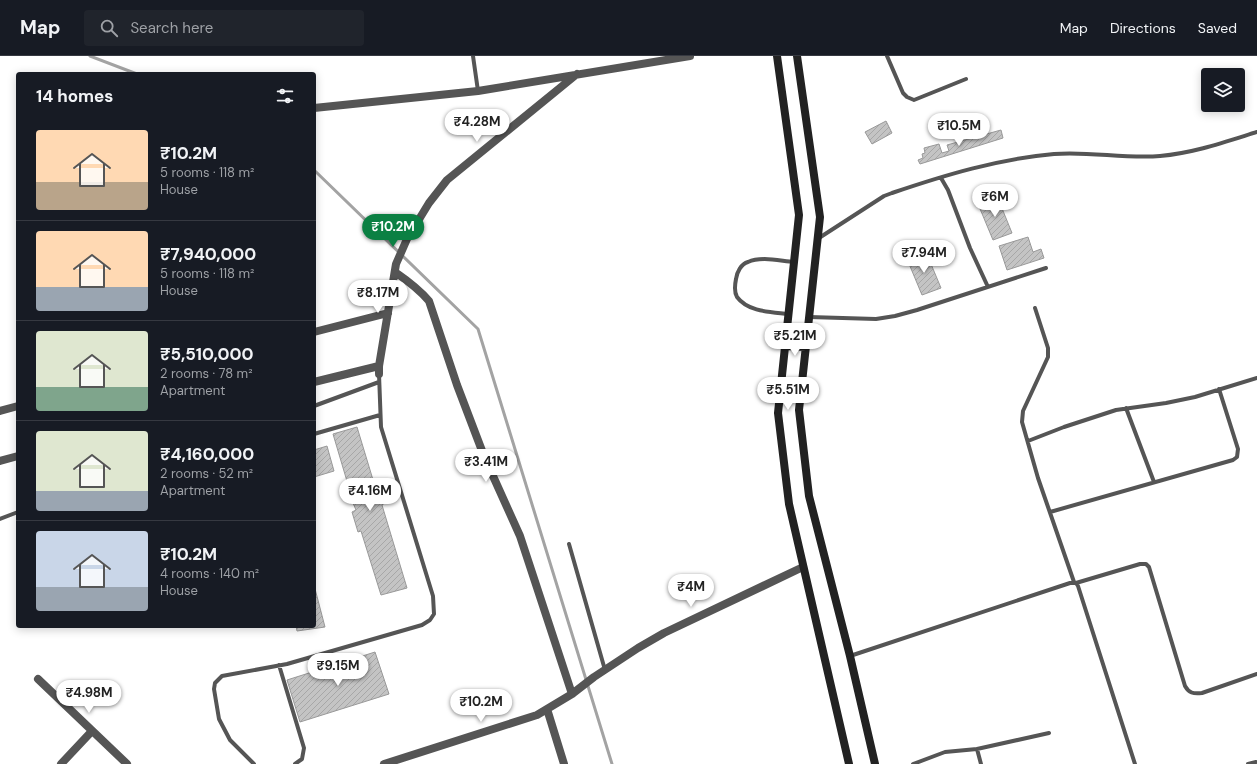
<!DOCTYPE html>
<meta charset="utf-8">
<style>
body{margin:0;font-family:"DM Sans",sans-serif;background:#20242c;color:#f1f3f6;height:100vh;display:flex;flex-direction:column;font-size:15px;white-space:nowrap}
*{box-sizing:border-box;margin:0}
p{font-size:13px;color:#9ea1a6}
.icon{flex:none;width:22px;height:22px;fill:none;stroke:currentColor;stroke-width:2;stroke-linecap:round;stroke-linejoin:round}
.map{position:relative;flex:1;overflow:hidden}
.panel{position:absolute;left:16px;top:16px;width:300px;height:556px;display:flex;flex-direction:column;background:#171b24;border-radius:4px;box-shadow:0 2px 10px #0003}
.panel>*{flex:none}
.buttons{position:absolute;left:1201px;top:12px;display:grid;gap:8px}
.buttons a{display:grid;place-items:center;width:44px;height:44px;border-radius:4px;background:#171b24;box-shadow:0 2px 10px #0003;font-size:20px}
.price{position:absolute;translate:-50% -34px;padding:0 9px;border-radius:14px;background:#fff;color:#222;font-size:13px;line-height:26px;filter:drop-shadow(0 1px 2px #0008)}
.price::after{content:'';position:absolute;left:50%;top:24px;width:12px;height:9px;margin-left:-6px;background:inherit;clip-path:polygon(0 0,100% 0,50% 100%)}
.price.selected{background:#0b8043;color:#fff}
ul{padding:0;list-style:none}
li{display:flex;align-items:center;gap:12px;height:100px;padding:0 20px}
li+li{border-top:1px solid #363941}
li span{display:grid;place-items:center;flex:none;width:112px;height:80px;border-radius:4px;color:#555}
li>.icon{margin-inline-start:auto}
span .icon{width:48px;height:48px;fill:#fffc;stroke-width:1}
li b{font-size:17px}
h2{display:flex;justify-content:space-between;align-items:center;height:48px;padding:0 20px;font-size:17px}
header{display:flex;align-items:center;gap:24px;box-sizing:border-box;height:56px;padding:0 20px;background:#171b24;border-bottom:1px solid #363941}
header strong{font-size:19px}
nav{display:flex;gap:22px;margin-inline-start:auto;font-size:14px}
.search{width:280px;height:36px;background:#20242c;display:flex;align-items:center;gap:10px;box-sizing:border-box;padding:0 14px;border-radius:4px;color:#9ea1a6;font-size:15px}
.map>svg:first-child{display:block}
.lines{fill:none;stroke-linecap:round;stroke-linejoin:round}
.stream{stroke:#a3a3a3;stroke-width:3}
.building{fill:url(#building-hatch);stroke:#999}
.lane{stroke:#555;stroke-width:4}
.street{stroke:#555;stroke-width:8}
.secondary{stroke:#222;stroke-width:8}
</style>
<header>
<strong>Map</strong>
<div class="search"><svg class="icon" aria-label="search" viewBox="0 0 24 24"><circle cx="10" cy="10" r="6"/><path d="M15 15l6 6"/></svg>Search here</div>
<nav><a>Map</a><a>Directions</a><a>Saved</a></nav>
</header>
<div class="map">
<svg width="1257" height="708" viewBox="0 0 1257 708">
<defs>
<pattern id="building-hatch" width="6" height="6" patternUnits="userSpaceOnUse"><rect width="6" height="6" fill="#c4c4c4"/><path d="M-1 1l2-2M0 6l6-6M5 7l2-2" fill="none" stroke="#a7a7a7"/></pattern>
</defs>
<rect width="100%" height="100%" fill="#fff"/>
<g class="lines">
<!-- stream -->
<path class="stream" d="M 90,0 L 137,18
M 314,114 L 478,273 L 612,708"/>
</g>
<!-- building -->
<path class="building" d="M 886,65 L 892,77 L 872,88 L 865,76 Z
M 1001,74 L 1003,82 L 920,108 L 918,104 L 923,102 L 922,98 L 925,97 L 924,92 L 939,88 L 942,97 L 949,95 L 947,89 Z
M 997,140 L 1012,177 L 993,184 L 978,148 Z
M 1028,181 L 1033,196 L 1041,193 L 1044,202 L 1007,214 L 999,190 Z
M 926,196 L 941,232 L 922,239 L 907,203 Z
M 357,371 L 377,437 L 382,435 L 385,437 L 387,440 L 386,446 L 382,449 L 407,532 L 381,539 L 361,475 L 358,476 L 352,456 L 356,454 L 353,447 L 350,447 L 346,433 L 349,432 L 333,378 Z
M 327,390 L 334,415 L 314,421 L 314,394 Z
M 314,529 L 325,571 L 297,575 L 296,570 L 314,570 Z
M 375,596 L 389,638 L 300,666 L 287,624 Z"/>
<g class="lines">
<!-- lane -->
<path class="lane" d="M 473,0 L 478,35
M 887,0 L 903,37 L 907,41 L 914,44 L 966,23
M 941,122 L 948,134 L 970,192 L 988,231
M 819,182 L 884,140 L 892,137 C 945,119 998,103 1054,98 C 1089,95 1125,103 1160,100 C 1194,97 1225,86 1257,76
M 1035,252 L 1048,292 L 1048,301 L 1023,355 L 1022,366 L 1038,422 L 1074,526
M 788,258 C 771,256 748,256 737,241 C 734,236 735,228 736,223 C 737,216 741,208 748,206 C 761,200 780,205 794,206
M 809,261 L 876,263 L 895,260 L 917,254 L 1046,212
M 314,350 L 379,326
M 1126,352 L 1154,426
M 314,378 L 380,359
M 1028,385 L 1064,371 L 1116,354 L 1166,347 L 1195,341 L 1257,322
M 1050,456 L 1233,404 L 1237,401 L 1238,393 L 1219,333
M 0,463 L 18,456
M 569,488 L 605,614
M 1076,527 L 1140,508 L 1146,508 L 1149,511 L 1185,630 C 1189,637 1193,638 1202,637 L 1257,618
M 850,600 L 1070,527 L 1076,527 L 1078,530 L 1135,708
M 279,609 L 304,692 L 302,703 L 295,708
M 977,693 L 981,708
M 254,708 L 230,684 L 219,663 L 214,633 L 215,627 L 222,620 L 287,608 L 422,569 L 430,564 L 434,558 L 433,540 L 381,371 L 379,318
M 913,708 L 945,696 L 977,693 L 1049,677
M 1248,708 L 1256,706"/>
<!-- street -->
<path class="street" d="M 314,52 L 478,35 L 690,0
M 395,216 C 408,225 419,233 429,245 L 457,329 L 484,400 L 520,480 L 572,638
M 314,276 L 388,257
M 379,318 L 379,310 L 396,208 L 407,183 L 429,147 L 447,124 L 577,18
M 314,326 L 379,310
M 0,355 L 18,350
M 0,405 L 18,400
M 38,623 L 127,708
M 547,653 L 564,708
M 61,708 L 92,675
M 384,708 L 537,659 L 572,638 L 594,621 L 638,592 L 664,577 L 803,511"/>
<!-- secondary -->
<path class="secondary" d="M 777,0 L 799,159 L 778,357 L 789,448 L 849,708
M 797,0 L 820,161 L 799,354 L 809,440 L 850,600 L 875,708
M 785,290 L 806,291"/>
</g>
</svg>
<div class="buttons">
<a><svg class="icon" aria-label="layers" viewBox="0 0 24 24"><path d="M12 4l9 5-9 5-9-5zM3 14l9 5 9-5"/></svg></a>
</div>
<b class="price" style="left:477px;top:87px">₹4.28M</b>
<b class="price" style="left:959px;top:91px">₹10.5M</b>
<b class="price" style="left:995px;top:162px">₹6M</b>
<b class="price selected" style="left:393px;top:192px">₹10.2M</b>
<b class="price" style="left:924px;top:218px">₹7.94M</b>
<b class="price" style="left:378px;top:258px">₹8.17M</b>
<b class="price" style="left:795px;top:301px">₹5.21M</b>
<b class="price" style="left:788px;top:355px">₹5.51M</b>
<b class="price" style="left:486px;top:427px">₹3.41M</b>
<b class="price" style="left:370px;top:456px">₹4.16M</b>
<b class="price" style="left:691px;top:552px">₹4M</b>
<b class="price" style="left:338px;top:631px">₹9.15M</b>
<b class="price" style="left:89px;top:658px">₹4.98M</b>
<b class="price" style="left:481px;top:667px">₹10.2M</b>
<section class="panel">
<h2>14 homes<svg class="icon" aria-label="filters" viewBox="0 0 24 24"><path d="M4 7h16M4 17h16"/><circle cx="9" cy="7" r="2"/><circle cx="15" cy="17" r="2"/></svg></h2>
<ul>
<li><span style="background:linear-gradient(#ffd9b3 65%,#b9a48a 0)"><svg class="icon" aria-label="home" viewBox="0 0 24 24"><path d="M3 11l9-7 9 7M6 9v11h12V9"/></svg></span><div><b>₹10.2M</b><p>5 rooms · 118 m²</p><p>House</p></div></li>
<li><span style="background:linear-gradient(#ffd9b3 70%,#9aa5b1 0)"><svg class="icon" aria-label="home" viewBox="0 0 24 24"><path d="M3 11l9-7 9 7M6 9v11h12V9"/></svg></span><div><b>₹7,940,000</b><p>5 rooms · 118 m²</p><p>House</p></div></li>
<li><span style="background:linear-gradient(#dfe7d0 70%,#7fa58c 0)"><svg class="icon" aria-label="home" viewBox="0 0 24 24"><path d="M3 11l9-7 9 7M6 9v11h12V9"/></svg></span><div><b>₹5,510,000</b><p>2 rooms · 78 m²</p><p>Apartment</p></div></li>
<li><span style="background:linear-gradient(#dfe7d0 75%,#9aa5b1 0)"><svg class="icon" aria-label="home" viewBox="0 0 24 24"><path d="M3 11l9-7 9 7M6 9v11h12V9"/></svg></span><div><b>₹4,160,000</b><p>2 rooms · 52 m²</p><p>Apartment</p></div></li>
<li><span style="background:linear-gradient(#c9d6e8 70%,#9aa5b1 0)"><svg class="icon" aria-label="home" viewBox="0 0 24 24"><path d="M3 11l9-7 9 7M6 9v11h12V9"/></svg></span><div><b>₹10.2M</b><p>4 rooms · 140 m²</p><p>House</p></div></li>
</ul>
</section>
</div>
